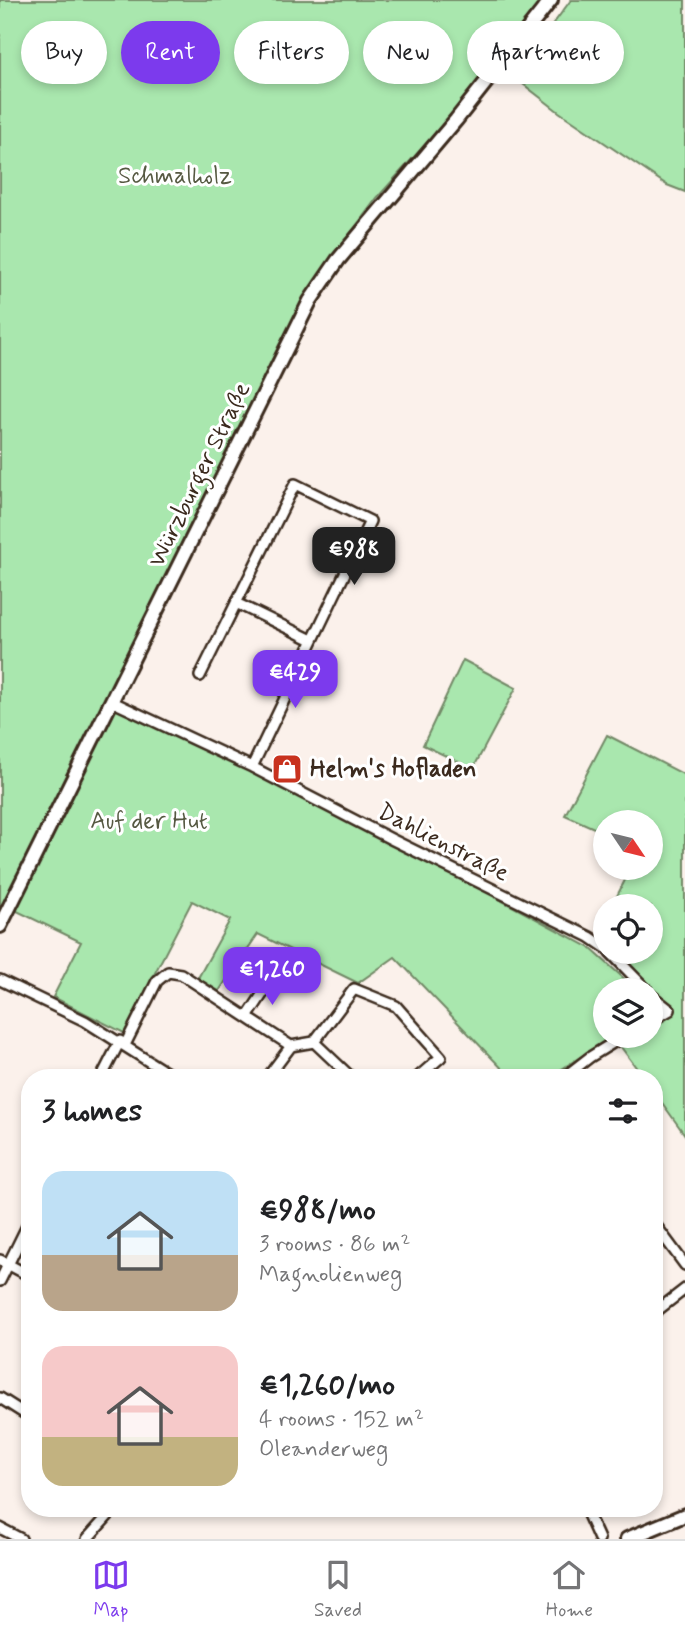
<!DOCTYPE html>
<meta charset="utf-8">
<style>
body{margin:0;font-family:Mynerve,sans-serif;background:#f6f6f6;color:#202124;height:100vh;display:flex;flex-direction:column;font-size:26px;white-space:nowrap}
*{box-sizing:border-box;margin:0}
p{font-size:23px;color:#757577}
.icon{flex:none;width:38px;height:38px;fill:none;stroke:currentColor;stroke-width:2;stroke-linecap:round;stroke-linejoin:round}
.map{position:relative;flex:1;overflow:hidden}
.sheet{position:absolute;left:21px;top:1069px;width:642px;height:448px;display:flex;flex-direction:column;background:#fff;border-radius:28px;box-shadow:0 4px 10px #0003}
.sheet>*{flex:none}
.top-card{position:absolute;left:21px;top:21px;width:644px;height:63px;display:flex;gap:14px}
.needle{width:46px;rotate:125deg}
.fabs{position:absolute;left:593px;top:810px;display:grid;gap:14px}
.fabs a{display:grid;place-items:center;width:70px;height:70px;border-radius:50%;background:#fff;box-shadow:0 4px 10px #0003;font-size:35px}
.price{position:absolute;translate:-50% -60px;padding:0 16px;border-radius:14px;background:#7c3aed;color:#fff;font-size:23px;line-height:46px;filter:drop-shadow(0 2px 4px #0008)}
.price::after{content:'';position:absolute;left:50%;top:42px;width:21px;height:16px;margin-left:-10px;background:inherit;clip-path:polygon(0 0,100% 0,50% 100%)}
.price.selected{background:#222;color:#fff}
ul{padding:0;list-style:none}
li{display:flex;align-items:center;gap:21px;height:175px;padding:0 21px}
li span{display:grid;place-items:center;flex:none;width:196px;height:140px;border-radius:21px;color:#555}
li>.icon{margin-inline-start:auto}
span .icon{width:84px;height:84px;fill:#fffc;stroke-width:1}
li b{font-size:30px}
h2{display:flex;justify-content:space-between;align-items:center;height:84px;padding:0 21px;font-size:30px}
.pill{padding:0 24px;border-radius:32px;background:#fff;box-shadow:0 4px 10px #0003;font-size:24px;line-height:63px}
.pill.selected{background:#7c3aed;color:#fff}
.menu{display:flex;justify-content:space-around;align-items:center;height:98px;border-top:2px solid #e0e0e0;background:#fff;font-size:19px;color:#757577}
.menu a{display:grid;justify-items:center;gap:4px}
.menu .selected{color:#7c3aed}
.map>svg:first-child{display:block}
.green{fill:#a9e7ae;stroke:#728866;stroke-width:2}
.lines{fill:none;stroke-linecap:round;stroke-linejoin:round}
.street-casing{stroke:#3b2a1e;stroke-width:14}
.secondary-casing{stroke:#3b2a1e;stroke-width:18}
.street{stroke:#fff;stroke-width:9}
.secondary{stroke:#fff;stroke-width:12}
.labels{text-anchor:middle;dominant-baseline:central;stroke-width:6;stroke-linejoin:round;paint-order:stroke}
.park-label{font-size:24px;fill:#565942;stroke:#fff}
.street-label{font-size:24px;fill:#3b2a1e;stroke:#fff}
.poi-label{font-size:24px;font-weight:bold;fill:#3b2a1e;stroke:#fff;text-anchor:start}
</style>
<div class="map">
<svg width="685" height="1539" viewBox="0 0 685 1539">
<rect width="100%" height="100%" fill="#fbf1eb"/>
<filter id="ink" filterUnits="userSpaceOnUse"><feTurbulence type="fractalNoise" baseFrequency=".0143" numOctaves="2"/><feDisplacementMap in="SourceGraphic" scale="14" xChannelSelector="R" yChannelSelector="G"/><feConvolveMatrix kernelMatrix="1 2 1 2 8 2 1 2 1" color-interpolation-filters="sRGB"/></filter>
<g filter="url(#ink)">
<!-- green -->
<path class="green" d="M 0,0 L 543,0 L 494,68 L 377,198 L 315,281 L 279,345 L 216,480 L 106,699 L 301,794 L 589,947 L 629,983 L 633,990 L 606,990 L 606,1036 L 612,1036 L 548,1078 L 511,1078 L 395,957 L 358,983 L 258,934 L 219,991 L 198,978 L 230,920 L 192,901 L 124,1033 L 53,997 L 81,942 L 9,907 L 0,922 Z
M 571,0 L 685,0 L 685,192 L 667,185 L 559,112 L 514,77 Z
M 463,660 L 516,688 L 473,769 L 423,745 Z
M 607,735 L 685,775 L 685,1135 L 655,1093 L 654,1078 L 644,1078 L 618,1043 L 630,1036 L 651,1036 L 651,1023 L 662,1017 L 640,977 L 615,952 L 651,952 L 651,906 L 612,906 L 631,868 L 651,868 L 651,822 L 606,822 L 605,833 L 565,815 Z"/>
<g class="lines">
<!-- street casing -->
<g class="street-casing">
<path id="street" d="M 236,603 L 312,640
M 200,676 L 295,484 L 370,521 L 252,767
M 111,701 L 252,767 L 391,839 L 590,937 L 606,948
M 610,952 L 647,990
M 0,980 L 85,1021 L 175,1078
M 651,995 L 670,1010 L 651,1021
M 248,1016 L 271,981
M 314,1042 L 354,989 L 396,1006 L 441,1057 L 417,1078
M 125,1045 L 157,981 L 168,972 L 181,974 L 291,1046 L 314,1042 L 352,1078
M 101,1078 L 120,1041
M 267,1078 L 291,1046
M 563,1078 L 590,1057 L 624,1036
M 654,1223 L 685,1265
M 0,1260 L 30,1276
M 0,1281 L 30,1220
M 654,1313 L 685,1289
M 0,1398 L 30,1417
M 585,1508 L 599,1539
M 0,1528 L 21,1539
M 87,1539 L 115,1508"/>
</g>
<!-- secondary casing -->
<g class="secondary-casing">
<path id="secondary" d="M 0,926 L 310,301 L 338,260 L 456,120 L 551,0
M 627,1539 L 685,1515"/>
</g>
<!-- street -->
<use href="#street" class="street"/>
<!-- secondary -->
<use href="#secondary" class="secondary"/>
</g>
</g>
<!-- icons -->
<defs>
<g id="shop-square" transform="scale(1.575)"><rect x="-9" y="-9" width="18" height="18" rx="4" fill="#c8321e" stroke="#fff"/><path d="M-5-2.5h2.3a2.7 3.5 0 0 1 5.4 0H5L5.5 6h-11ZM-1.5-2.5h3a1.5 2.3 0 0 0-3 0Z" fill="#fff"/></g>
</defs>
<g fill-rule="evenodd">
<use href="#shop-square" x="287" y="769"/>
</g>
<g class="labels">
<!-- park labels -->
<g class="park-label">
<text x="175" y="176">Schmalholz</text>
<text x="149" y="821">Auf der Hut</text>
</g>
<!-- street labels -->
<g class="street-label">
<text transform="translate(200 475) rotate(-64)">Würzburger Straße</text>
<text transform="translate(443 843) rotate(27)">Dahlienstraße</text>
</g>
<!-- poi labels -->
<g class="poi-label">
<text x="310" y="769">Helm's Hofladen</text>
</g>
</g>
</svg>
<div class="fabs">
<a><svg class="needle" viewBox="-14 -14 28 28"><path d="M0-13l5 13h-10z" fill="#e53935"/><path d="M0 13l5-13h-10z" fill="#757577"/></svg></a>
<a><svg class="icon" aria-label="locate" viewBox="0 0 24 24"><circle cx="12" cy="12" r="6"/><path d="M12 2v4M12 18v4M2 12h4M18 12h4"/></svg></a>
<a><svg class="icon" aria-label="layers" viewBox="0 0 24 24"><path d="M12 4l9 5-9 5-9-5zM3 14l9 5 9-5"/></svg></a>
</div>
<b class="price selected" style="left:354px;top:587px">€988</b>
<b class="price" style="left:295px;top:710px">€429</b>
<b class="price" style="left:272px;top:1007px">€1,260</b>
<div class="top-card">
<a class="pill">Buy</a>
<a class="pill selected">Rent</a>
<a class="pill">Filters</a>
<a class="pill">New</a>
<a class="pill">Apartment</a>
</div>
<section class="sheet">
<h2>3 homes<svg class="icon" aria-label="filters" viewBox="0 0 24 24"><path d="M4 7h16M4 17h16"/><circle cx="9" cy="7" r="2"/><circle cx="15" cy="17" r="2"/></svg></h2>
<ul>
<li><span style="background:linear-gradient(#bfe0f5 60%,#b9a48a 0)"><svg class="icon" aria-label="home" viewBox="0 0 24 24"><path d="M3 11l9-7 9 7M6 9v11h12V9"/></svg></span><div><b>€988/mo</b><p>3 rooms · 86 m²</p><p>Magnolienweg</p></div></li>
<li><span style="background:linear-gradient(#f6c9c9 65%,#c2b280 0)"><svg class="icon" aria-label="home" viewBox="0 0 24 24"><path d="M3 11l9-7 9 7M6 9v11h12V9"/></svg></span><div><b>€1,260/mo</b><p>4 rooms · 152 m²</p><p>Oleanderweg</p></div></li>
</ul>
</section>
</div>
<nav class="menu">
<a class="selected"><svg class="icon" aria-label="map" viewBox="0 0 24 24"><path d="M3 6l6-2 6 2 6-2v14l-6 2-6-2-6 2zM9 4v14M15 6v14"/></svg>Map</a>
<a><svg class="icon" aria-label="saved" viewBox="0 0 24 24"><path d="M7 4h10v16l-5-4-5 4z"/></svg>Saved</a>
<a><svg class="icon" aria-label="home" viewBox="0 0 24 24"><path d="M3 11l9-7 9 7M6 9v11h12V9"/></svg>Home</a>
</nav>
